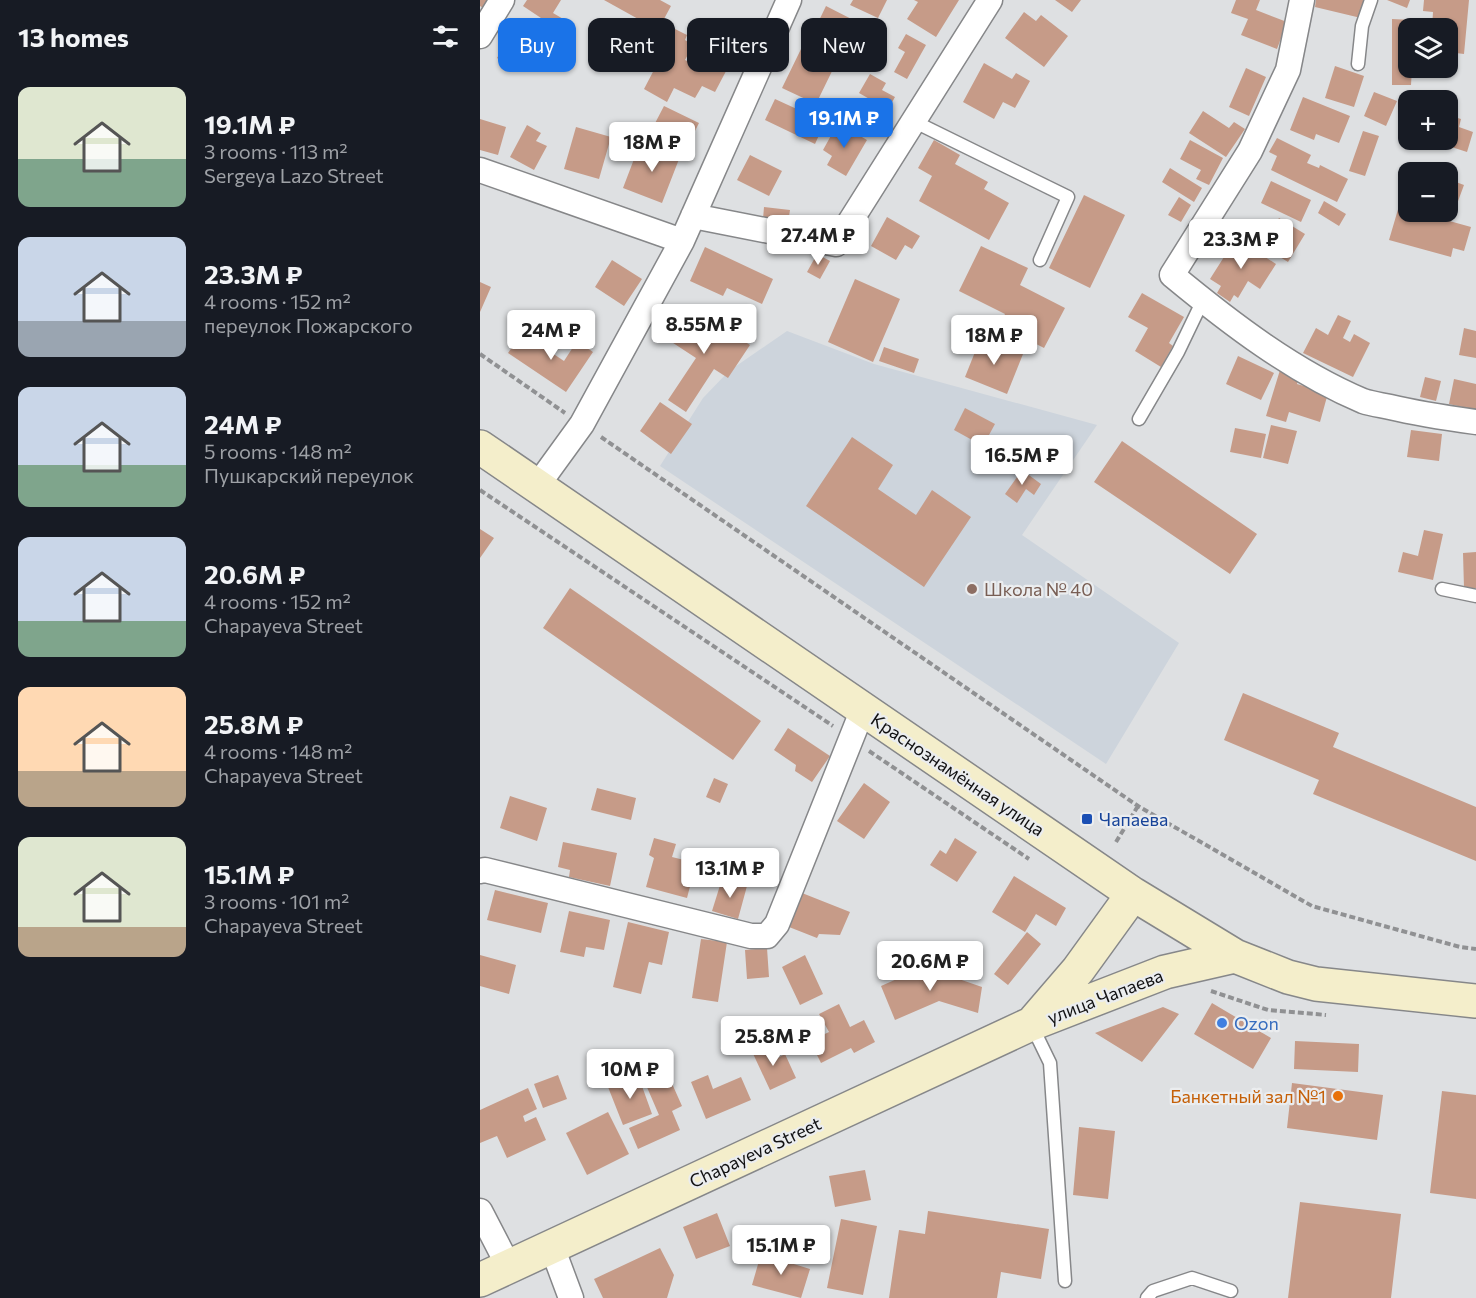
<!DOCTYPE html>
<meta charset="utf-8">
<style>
body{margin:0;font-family:Commissioner,sans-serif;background:#242831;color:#f1f3f6;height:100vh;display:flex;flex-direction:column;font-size:22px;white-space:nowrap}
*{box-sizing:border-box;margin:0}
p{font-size:20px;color:#9ea1a6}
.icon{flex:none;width:33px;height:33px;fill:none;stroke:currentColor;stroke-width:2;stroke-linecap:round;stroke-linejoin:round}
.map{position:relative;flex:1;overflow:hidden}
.details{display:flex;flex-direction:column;background:#171b24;width:480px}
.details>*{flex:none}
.top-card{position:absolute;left:18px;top:18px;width:570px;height:54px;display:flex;gap:12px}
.buttons{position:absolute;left:918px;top:18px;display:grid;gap:12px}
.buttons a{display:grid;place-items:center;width:60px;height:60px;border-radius:12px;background:#171b24;box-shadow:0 2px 4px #0004;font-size:30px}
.price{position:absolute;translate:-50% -51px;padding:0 14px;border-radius:6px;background:#fff;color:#222;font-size:20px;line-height:39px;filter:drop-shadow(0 2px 3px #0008)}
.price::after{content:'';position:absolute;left:50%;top:36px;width:18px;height:14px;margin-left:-9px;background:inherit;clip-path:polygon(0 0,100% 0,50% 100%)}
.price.current{background:#1a73e8;color:#fff}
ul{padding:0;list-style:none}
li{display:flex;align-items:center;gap:18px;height:150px;padding:0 18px}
li span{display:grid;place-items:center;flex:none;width:168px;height:120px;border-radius:12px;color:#555}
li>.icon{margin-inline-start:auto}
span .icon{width:72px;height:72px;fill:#fffc;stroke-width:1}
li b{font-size:26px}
h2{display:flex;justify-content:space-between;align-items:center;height:72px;padding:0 18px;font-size:26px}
.pill{padding:0 21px;border-radius:12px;background:#171b24;box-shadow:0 2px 4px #0004;font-size:21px;line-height:54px}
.pill.current{background:#1a73e8;color:#fff}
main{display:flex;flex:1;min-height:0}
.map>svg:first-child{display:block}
.built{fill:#cdd4dc}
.building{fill:#c69b88}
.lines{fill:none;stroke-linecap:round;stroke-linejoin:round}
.lane-casing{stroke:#868789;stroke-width:15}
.street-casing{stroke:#868789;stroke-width:27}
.secondary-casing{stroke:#868789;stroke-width:36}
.path{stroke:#909193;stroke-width:4;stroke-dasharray:6 3;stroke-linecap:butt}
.lane{stroke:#fff;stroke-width:12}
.street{stroke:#fff;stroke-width:24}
.secondary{stroke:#f4eecb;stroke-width:33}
.education-dot{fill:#8d6e63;stroke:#ebedef;stroke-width:2}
.transit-dot{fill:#1a4fb4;stroke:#ebedef;stroke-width:2}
.shop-dot{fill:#3f7fe0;stroke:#ebedef;stroke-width:2}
.food-dot{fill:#e8710a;stroke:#ebedef;stroke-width:2}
.labels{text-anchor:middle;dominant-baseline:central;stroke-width:4.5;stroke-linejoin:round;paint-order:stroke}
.education-label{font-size:18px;fill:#785e54;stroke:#ebedef;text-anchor:start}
.street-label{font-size:18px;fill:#111112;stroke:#ebedef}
.transit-label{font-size:18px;fill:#164399;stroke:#ebedef;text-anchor:start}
.shop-label{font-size:18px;fill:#366cbe;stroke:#ebedef;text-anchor:start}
.food-label{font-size:18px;fill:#c56008;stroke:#ebedef;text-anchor:end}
</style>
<main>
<section class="details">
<h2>13 homes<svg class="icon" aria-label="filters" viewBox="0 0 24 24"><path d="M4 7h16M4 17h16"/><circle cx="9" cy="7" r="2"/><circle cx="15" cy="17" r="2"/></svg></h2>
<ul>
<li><span style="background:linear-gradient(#dfe7d0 60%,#7fa58c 0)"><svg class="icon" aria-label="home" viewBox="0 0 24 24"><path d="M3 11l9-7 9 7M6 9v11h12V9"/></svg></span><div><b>19.1M ₽</b><p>3 rooms · 113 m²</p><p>Sergeya Lazo Street</p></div></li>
<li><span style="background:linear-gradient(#c9d6e8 70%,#9aa5b1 0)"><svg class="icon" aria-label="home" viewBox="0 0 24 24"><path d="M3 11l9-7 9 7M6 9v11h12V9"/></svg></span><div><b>23.3M ₽</b><p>4 rooms · 152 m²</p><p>переулок Пожарского</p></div></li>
<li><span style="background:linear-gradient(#c9d6e8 65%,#7fa58c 0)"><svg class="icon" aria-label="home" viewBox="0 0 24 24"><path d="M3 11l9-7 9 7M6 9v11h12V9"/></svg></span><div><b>24M ₽</b><p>5 rooms · 148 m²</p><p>Пушкарский переулок</p></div></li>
<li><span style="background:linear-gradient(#c9d6e8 70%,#7fa58c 0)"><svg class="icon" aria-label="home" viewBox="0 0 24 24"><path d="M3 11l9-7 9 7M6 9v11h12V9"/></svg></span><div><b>20.6M ₽</b><p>4 rooms · 152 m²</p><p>Chapayeva Street</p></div></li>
<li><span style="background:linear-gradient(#ffd9b3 70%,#b9a48a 0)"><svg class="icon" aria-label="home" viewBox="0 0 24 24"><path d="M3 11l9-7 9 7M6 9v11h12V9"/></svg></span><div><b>25.8M ₽</b><p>4 rooms · 148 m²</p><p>Chapayeva Street</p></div></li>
<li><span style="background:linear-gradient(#dfe7d0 75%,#b9a48a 0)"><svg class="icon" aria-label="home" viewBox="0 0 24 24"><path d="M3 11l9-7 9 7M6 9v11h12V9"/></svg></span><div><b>15.1M ₽</b><p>3 rooms · 101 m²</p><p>Chapayeva Street</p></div></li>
</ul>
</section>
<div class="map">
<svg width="996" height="1298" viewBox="0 0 996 1298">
<rect width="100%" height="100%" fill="#dee0e2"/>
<!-- built -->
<path class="built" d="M 307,331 L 394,364 L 617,425 L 542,535 L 699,643 L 626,764 L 180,466 L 223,398 L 249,371 Z"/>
<!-- building -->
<path class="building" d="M 0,0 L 8,0 L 3,8 L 0,6 Z
M 47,0 L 81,0 L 73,13 L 85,20 L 75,36 L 57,25 L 61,18 L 43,6 Z
M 124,0 L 180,0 L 191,6 L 178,30 Z
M 373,0 L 407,0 L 398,18 L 370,5 Z
M 434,0 L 479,0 L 456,37 L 427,19 L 438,2 Z
M 575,0 L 601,0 L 592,12 Z
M 756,0 L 780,0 L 776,10 L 807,22 L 797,49 L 761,35 L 768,19 L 751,13 Z
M 836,0 L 885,0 L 881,18 L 835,7 Z
M 907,0 L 930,0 L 927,8 Z
M 944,0 L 989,0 L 984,54 L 968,52 L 968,28 L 952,28 L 953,12 L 943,11 Z
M 346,6 L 389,28 L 379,48 L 385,51 L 380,60 L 332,35 Z
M 544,12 L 556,21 L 561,15 L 588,36 L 564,67 L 525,38 Z
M 912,19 L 932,20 L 932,28 L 928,28 L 928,68 L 932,68 L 931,85 L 912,85 Z
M 189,26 L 207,35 L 205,40 L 213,45 L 205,60 L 220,67 L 231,44 L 254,56 L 235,92 L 222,86 L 215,98 L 194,88 L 187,102 L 164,89 L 187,45 L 181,42 Z
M 34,28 L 71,49 L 62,64 L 42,53 L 34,68 L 17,58 Z
M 426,34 L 446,45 L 427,79 L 414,72 L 425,52 L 418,48 Z
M 321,49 L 355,65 L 336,104 L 302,88 Z
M 504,63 L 532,79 L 536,73 L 550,81 L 535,108 L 523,102 L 514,119 L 483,102 Z
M 855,66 L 884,76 L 874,107 L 845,98 Z
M 766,68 L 786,77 L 769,116 L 749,107 Z
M 390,74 L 406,83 L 402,90 L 415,97 L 398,127 L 383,118 L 393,101 L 379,93 Z
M 894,92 L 917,101 L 906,126 L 884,116 Z
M 823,97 L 870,116 L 859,143 L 836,134 L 834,140 L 810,130 Z
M 295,99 L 345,122 L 335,144 L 285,120 Z
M 184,106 L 219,123 L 207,147 L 172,129 Z
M 723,111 L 749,128 L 754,122 L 765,129 L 746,157 L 709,133 Z
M 968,115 L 981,119 L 979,127 L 993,132 L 987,152 L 956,142 L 957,140 L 968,140 Z
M 0,119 L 26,127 L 18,155 L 0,150 Z
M 358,123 L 387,140 L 366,176 L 347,165 L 352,156 L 343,150 Z
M 47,125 L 61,133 L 56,141 L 67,146 L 54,170 L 30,157 Z
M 96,127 L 131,137 L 119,179 L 84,169 Z
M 883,131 L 899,136 L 885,176 L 869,171 Z
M 797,138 L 831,155 L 827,163 L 839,168 L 840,165 L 868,179 L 857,202 L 791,170 L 797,156 L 789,152 Z
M 454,140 L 480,155 L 475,164 L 508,182 L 504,189 L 529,203 L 509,240 L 439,201 L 452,176 L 438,168 Z
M 710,140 L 743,158 L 729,185 L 716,179 L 721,170 L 700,159 Z
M 159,146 L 185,156 L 188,149 L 201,154 L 182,203 L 143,188 Z
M 270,155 L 302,171 L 289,196 L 257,180 Z
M 690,168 L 722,188 L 714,202 L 682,182 Z
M 968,179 L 984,185 L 974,212 L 968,209 Z
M 791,181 L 831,200 L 821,222 L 781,203 Z
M 604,195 L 645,215 L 610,288 L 569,268 Z
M 699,197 L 711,205 L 701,222 L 688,215 Z
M 844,201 L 866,214 L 859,226 L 838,213 Z
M 919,206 L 928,209 L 928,212 L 937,212 L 991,227 L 984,251 L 973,248 L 971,257 L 909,240 Z
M 284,207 L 310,210 L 308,223 L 283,219 Z
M 407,217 L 440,236 L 432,249 L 425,245 L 416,260 L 391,246 Z
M 799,218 L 825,234 L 808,262 L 782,246 Z
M 756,238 L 796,264 L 780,289 L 768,281 L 758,298 L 754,295 L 750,302 L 737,293 L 741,286 L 730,279 Z
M 501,246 L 548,268 L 540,285 L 585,308 L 564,348 L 519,325 L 525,314 L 479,291 Z
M 225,247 L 293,279 L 282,304 L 247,288 L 243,296 L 210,281 Z
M 337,254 L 350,261 L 340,279 L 327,272 Z
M 132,260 L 162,279 L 144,306 L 115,287 Z
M 375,279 L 420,299 L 393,362 L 348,342 Z
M 0,282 L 11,287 L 0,312 Z
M 662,293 L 704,317 L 689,343 L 693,346 L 681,367 L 655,351 L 668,328 L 648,317 Z
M 218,311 L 270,345 L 248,378 L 234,369 L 206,412 L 188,400 L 216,358 L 187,339 L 203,314 L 212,320 Z
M 858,315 L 871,321 L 863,338 L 870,342 L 874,334 L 890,343 L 873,377 L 823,353 L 836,328 L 848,335 Z
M 984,328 L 996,331 L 996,358 L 979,355 Z
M 42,333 L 84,361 L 97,341 L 113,352 L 86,392 L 28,353 Z
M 501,337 L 543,354 L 527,394 L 485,377 Z
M 404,347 L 439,359 L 434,373 L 399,361 Z
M 758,356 L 794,373 L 781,400 L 746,384 Z
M 800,370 L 819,376 L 817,384 L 848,393 L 840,422 L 809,412 L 806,422 L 786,416 Z
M 945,377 L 961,381 L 956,401 L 940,397 Z
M 974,379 L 996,384 L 996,410 L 969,404 Z
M 180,402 L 212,424 L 191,454 L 160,431 Z
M 485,408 L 515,424 L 503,446 L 474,430 Z
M 791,425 L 817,431 L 808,464 L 783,458 Z
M 755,428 L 786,434 L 781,458 L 750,452 Z
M 931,430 L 962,434 L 959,461 L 927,457 Z
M 372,437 L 413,465 L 398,489 L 436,515 L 452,490 L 491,517 L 444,587 L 326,506 Z
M 642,441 L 777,534 L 750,574 L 614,482 Z
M 542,470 L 561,484 L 554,495 L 546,489 L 537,503 L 525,494 Z
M 0,529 L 14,538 L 0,558 Z
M 944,530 L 963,534 L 953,580 L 918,572 L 923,552 L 938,556 Z
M 996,552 L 996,588 L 984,588 L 983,553 Z
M 90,588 L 281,721 L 253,760 L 63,628 Z
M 763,693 L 859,733 L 853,747 L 996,807 L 996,861 L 833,794 L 839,780 L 744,740 Z
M 308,728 L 350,756 L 332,782 L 315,771 L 316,765 L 294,750 Z
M 234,778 L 248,784 L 240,803 L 226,797 Z
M 384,783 L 410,802 L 384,839 L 357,821 Z
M 117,788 L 156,798 L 151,820 L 111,810 Z
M 30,796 L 67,808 L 57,841 L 20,828 Z
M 174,838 L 196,844 L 192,857 L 216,863 L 207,898 L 166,887 L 174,858 L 169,855 Z
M 475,838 L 497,852 L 477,882 L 450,865 L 460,850 L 466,854 Z
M 83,842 L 137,853 L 130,886 L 89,877 L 90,870 L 78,867 Z
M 534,876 L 586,908 L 576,926 L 556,914 L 545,932 L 512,912 Z
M 242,879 L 267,886 L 258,919 L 232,911 Z
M 15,890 L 68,903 L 61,933 L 7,920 Z
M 322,893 L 370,912 L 360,935 L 339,934 L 337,938 L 309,927 Z
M 89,911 L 130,920 L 124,950 L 106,947 L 104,957 L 80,952 Z
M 148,922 L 189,932 L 182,965 L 169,962 L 161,994 L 133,987 Z
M 547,932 L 561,944 L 528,985 L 514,974 Z
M 221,939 L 247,942 L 238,1002 L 212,998 Z
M 287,948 L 289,977 L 267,979 L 265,950 Z
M 0,955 L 36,965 L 29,994 L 0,986 Z
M 325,955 L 343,994 L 320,1005 L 302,967 Z
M 444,967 L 502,987 L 498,1013 L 459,1001 L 415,1020 L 401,986 Z
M 732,1003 L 791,1038 L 773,1069 L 714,1034 Z
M 359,1004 L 370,1027 L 384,1020 L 395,1042 L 374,1053 L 371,1048 L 341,1063 L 330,1041 L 349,1032 L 339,1014 Z
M 683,1007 L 699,1014 L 662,1062 L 615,1033 Z
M 279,1040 L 290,1062 L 305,1054 L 316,1078 L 290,1090 L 269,1045 Z
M 815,1041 L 879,1044 L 878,1072 L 814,1069 Z
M 185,1068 L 202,1106 L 192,1111 L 200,1130 L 158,1149 L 149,1128 L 179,1115 L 163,1078 Z
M 78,1075 L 87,1099 L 63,1108 L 54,1084 Z
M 158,1075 L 172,1114 L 143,1125 L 128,1087 Z
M 228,1075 L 233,1089 L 261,1077 L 271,1100 L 226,1119 L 211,1082 Z
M 812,1083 L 903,1095 L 897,1140 L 807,1128 Z
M 48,1088 L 57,1109 L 43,1116 L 45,1122 L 56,1117 L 66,1140 L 27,1158 L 17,1136 L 0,1143 L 0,1110 Z
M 962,1091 L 996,1095 L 996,1199 L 950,1193 Z
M 128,1112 L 149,1154 L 107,1175 L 86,1133 Z
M 599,1127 L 635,1131 L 628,1199 L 593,1195 Z
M 385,1170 L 391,1200 L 355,1207 L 349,1176 Z
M 820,1202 L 921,1214 L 911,1298 L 808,1298 Z
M 448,1211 L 569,1229 L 561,1279 L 521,1272 L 517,1298 L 409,1298 L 419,1230 L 445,1234 Z
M 237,1213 L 250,1246 L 216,1259 L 203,1227 Z
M 361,1219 L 397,1226 L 383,1295 L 347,1288 Z
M 180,1248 L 194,1275 L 187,1298 L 123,1298 L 114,1279 Z
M 281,1254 L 330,1269 L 321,1298 L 272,1285 Z"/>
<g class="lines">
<!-- lane casing -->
<g class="lane-casing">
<path id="lane" d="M 878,64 L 882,26 L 891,0
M 433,121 L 588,197 L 560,260
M 659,419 L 698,352 L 723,300
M 962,589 L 996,596
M 552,1026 L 570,1063 L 585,1281
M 667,1298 L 673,1291 L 712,1278 L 751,1291"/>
</g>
<!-- street casing -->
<g class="street-casing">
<path id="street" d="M 822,0 L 808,70 L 770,151 L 692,275 C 750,323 814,372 883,401 C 892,404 901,405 910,407 C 939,414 967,418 996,422
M 0,36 L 22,0
M 0,170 L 202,241
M 213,216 L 356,244 L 510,0
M 57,486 L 102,424 L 202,241 L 309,0
M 0,871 L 5,870 L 271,936 L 287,936 L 297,924 L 383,709
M 0,1211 L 29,1267
M 72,1247 L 91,1298"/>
</g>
<!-- secondary casing -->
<g class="secondary-casing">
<path id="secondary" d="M 0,447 L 653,894 L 755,956 L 808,977 L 836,984 L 996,1001
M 555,1020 L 598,970 L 653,894
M 0,1280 L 551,1024 L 685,972 L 755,956"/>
</g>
<!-- path -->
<path class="path" d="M 0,354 L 85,413
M 121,437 L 658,806 L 832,906 L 980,947 L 996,949
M 0,490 L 353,726
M 389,751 L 549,859
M 636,842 L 658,806
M 731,991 L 788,1010 L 846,1015"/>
<!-- lane -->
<use href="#lane" class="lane"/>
<!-- street -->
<use href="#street" class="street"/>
<!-- secondary -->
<use href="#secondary" class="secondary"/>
</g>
<!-- markers -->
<circle class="education-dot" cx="492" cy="589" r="6"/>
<rect class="transit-dot" x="601" y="813" width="12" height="12" rx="3"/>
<circle class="shop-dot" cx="742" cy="1023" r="6"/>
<circle class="food-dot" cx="858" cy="1096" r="6"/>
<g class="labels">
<!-- education labels -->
<g class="education-label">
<text x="504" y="589">Школа № 40</text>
</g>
<!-- street labels -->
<g class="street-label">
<text transform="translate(478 774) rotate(34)">Краснознамённая улица</text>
<text transform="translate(625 996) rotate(-21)">улица Чапаева</text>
<text transform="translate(275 1152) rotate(-25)">Chapayeva Street</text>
</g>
<!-- transit labels -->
<g class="transit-label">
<text x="619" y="819">Чапаева</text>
</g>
<!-- shop labels -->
<g class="shop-label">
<text x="754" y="1023">Ozon</text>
</g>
<!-- food labels -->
<g class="food-label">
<text x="846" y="1096">Банкетный зал №1</text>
</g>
</g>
</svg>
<div class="buttons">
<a><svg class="icon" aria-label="layers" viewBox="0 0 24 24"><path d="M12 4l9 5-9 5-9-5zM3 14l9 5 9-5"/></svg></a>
<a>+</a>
<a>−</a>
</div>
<b class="price current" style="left:364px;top:149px">19.1M ₽</b>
<b class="price" style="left:172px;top:173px">18M ₽</b>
<b class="price" style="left:338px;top:266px">27.4M ₽</b>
<b class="price" style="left:761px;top:270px">23.3M ₽</b>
<b class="price" style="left:224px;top:355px">8.55M ₽</b>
<b class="price" style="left:71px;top:361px">24M ₽</b>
<b class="price" style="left:514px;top:366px">18M ₽</b>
<b class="price" style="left:542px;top:486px">16.5M ₽</b>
<b class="price" style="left:250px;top:899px">13.1M ₽</b>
<b class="price" style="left:450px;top:992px">20.6M ₽</b>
<b class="price" style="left:293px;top:1067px">25.8M ₽</b>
<b class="price" style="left:150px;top:1100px">10M ₽</b>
<b class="price" style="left:301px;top:1276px">15.1M ₽</b>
<div class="top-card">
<a class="pill current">Buy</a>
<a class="pill">Rent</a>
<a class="pill">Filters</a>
<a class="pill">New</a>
</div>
</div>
</main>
